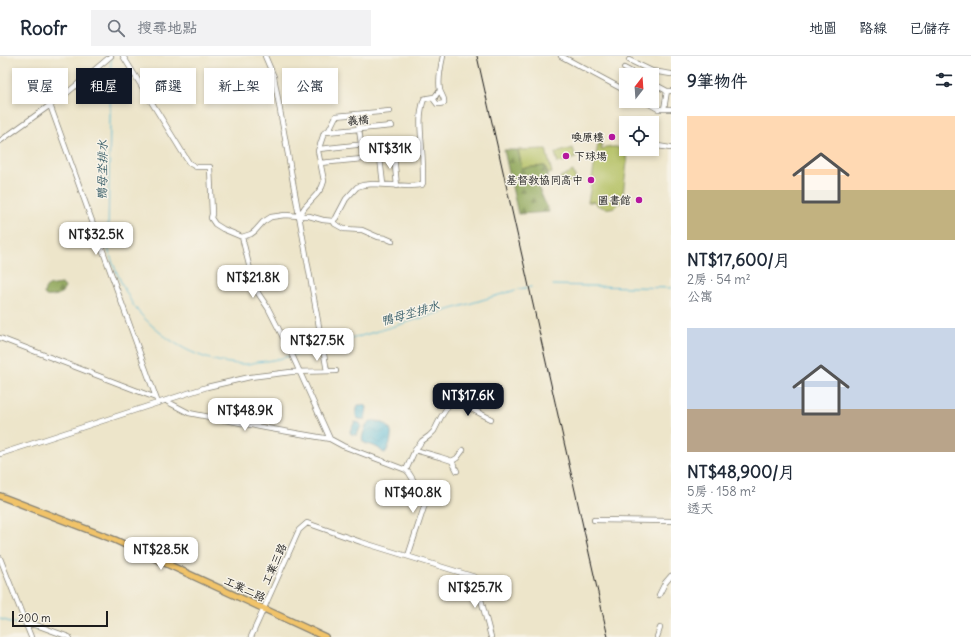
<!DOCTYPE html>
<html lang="zh-TW">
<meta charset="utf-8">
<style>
body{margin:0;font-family:Delius,"LXGW WenKai TC",sans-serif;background:#f2f2f3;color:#1f2937;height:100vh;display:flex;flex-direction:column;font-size:15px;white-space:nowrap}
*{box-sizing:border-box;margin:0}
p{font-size:13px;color:#747a83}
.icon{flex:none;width:22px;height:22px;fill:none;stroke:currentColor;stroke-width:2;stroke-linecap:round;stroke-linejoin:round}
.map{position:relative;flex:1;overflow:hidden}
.details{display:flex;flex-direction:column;background:#fff;width:300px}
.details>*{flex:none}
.hud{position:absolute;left:12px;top:12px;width:380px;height:36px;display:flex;gap:8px}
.needle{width:26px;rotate:17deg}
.fabs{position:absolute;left:619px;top:12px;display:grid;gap:8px}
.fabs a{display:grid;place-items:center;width:40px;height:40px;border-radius:0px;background:#fff;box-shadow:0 2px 6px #0003;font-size:20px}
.scale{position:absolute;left:12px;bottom:10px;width:96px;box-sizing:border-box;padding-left:4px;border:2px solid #1c1c1c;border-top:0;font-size:11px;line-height:14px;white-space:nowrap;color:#1c1c1c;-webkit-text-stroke:3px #f7f3e8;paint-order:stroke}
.price{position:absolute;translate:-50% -34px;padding:0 9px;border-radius:8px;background:#fff;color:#222;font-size:13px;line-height:26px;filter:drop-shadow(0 1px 2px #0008)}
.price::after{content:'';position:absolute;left:50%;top:24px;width:12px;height:9px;margin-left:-6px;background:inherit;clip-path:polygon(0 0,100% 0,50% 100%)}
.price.selected{background:#111827;color:#fff}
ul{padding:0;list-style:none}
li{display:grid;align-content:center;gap:8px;height:212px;padding:0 16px}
li span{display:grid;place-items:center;height:124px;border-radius:0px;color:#555}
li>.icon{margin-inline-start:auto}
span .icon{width:72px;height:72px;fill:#fffc;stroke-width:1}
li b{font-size:17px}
h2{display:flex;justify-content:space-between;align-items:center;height:48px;padding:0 16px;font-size:17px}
.pill{padding:0 14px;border-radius:0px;background:#fff;box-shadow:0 2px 6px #0003;font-size:14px;line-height:36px}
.pill.selected{background:#111827;color:#fff}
header{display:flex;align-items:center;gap:24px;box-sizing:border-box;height:56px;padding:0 20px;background:#fff;border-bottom:1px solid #e0e1e3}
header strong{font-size:19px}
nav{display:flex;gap:22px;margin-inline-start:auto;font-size:14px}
.search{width:280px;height:36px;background:#f2f2f3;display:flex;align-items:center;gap:10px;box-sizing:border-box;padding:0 14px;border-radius:0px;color:#747a83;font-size:15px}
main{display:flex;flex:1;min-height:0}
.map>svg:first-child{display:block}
.green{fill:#b3c062;stroke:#686e3f}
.forest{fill:url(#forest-firs);stroke:#55613a}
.water{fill:url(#water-waves);stroke:#3a6a79}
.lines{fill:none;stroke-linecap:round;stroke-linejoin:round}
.stream{stroke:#58b9d6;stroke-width:1}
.minor-casing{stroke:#848073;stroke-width:6}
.major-casing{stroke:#848073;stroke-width:8}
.minor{stroke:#fff;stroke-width:4.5}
.major{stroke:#f1c369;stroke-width:5.5}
.rail{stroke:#1c1c1c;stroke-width:1}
.poi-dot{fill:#b5179e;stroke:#f7f3e8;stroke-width:1.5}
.labels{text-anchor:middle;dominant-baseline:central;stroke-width:3;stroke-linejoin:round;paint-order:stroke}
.street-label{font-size:11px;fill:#1c1c1c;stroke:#f7f3e8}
.poi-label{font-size:11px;fill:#1c1c1c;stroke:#f7f3e8;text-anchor:end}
.water-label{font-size:12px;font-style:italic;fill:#345b66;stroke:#f7f3e8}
</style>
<header>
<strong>Roofr</strong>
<div class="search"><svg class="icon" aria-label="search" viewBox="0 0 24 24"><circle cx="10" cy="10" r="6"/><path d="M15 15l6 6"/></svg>搜尋地點</div>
<nav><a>地圖</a><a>路線</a><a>已儲存</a></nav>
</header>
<main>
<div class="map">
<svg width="671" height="581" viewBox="0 0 671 581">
<defs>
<pattern id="forest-firs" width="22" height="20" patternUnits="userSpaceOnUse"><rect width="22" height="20" fill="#8ea658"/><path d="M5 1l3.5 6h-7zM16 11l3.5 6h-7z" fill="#738648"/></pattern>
<pattern id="water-waves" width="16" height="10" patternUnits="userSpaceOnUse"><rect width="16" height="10" fill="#58b9d6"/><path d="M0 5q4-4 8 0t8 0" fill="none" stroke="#4c9eb7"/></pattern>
</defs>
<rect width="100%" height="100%" fill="#f7f3e8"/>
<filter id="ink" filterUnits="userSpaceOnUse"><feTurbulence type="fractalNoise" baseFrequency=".025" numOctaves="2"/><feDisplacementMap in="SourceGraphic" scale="8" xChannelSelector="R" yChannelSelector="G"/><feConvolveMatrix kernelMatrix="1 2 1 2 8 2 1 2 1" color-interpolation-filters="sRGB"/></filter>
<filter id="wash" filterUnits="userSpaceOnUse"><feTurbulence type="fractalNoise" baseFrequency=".012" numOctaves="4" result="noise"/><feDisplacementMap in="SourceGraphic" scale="16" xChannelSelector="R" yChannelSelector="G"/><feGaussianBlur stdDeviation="0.9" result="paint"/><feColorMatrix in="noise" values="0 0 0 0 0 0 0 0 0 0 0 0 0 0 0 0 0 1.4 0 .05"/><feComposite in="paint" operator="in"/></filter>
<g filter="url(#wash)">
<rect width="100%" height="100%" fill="#ede5ca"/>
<!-- green -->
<path class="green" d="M 598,88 L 602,88 L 601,94 L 607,91 L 617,91 L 623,95 L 626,99 L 627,107 L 622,146 C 619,147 617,150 614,151 C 606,154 598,151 593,145 L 592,146 L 588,146 Z
M 573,92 L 576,102 L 558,107 L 555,97 Z
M 546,93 L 552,117 L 548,118 L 545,110 L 522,112 L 518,94 Z
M 573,115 L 576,124 L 563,129 L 560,121 Z"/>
<!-- forest -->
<path class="forest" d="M 504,94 L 518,94 L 522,112 L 545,110 L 548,118 L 546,123 L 536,126 L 549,156 L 518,158 Z
M 61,228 L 65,231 C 63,239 54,241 46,240 L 44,238 L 45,233 L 47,230 Z"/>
<!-- water -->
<path class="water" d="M 358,349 L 363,349 L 367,351 L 365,363 C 353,365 356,357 358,349 Z
M 372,365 C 381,364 393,370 391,381 C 391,386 388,392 386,396 L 384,397 C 381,395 379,392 376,391 C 366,386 359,390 364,375 C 366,370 367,367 372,365 Z
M 355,366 L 360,367 L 361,370 L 357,379 L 355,379 L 351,378 L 350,375 Z"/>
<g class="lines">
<!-- stream -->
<path class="stream" d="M 111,3 L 108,181 C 108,186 108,191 109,196 C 113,210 128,243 137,254 C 163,285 201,307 242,308 C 247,309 252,307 257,306 C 269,305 279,303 290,300
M 553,229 L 671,232
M 324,291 L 519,233 L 531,231
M 293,299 L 321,292
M 0,563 L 25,570
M 30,571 L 62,581"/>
</g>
</g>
<g filter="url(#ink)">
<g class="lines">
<!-- minor casing -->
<g class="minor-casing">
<path id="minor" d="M 123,0 L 189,107 L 196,111 L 210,111 L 212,158 L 211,162 L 215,168 L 223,173 L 242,181 L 251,178 L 255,175 L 263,166 L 271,161 L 285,159 L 299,160 L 305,151 L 317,138 L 322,131 L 324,125 L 318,95 L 324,77 L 329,74 L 336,60 L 390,55
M 265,0 L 274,21 L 327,315
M 561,0 L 626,35
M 629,4 L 652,15 L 671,18
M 624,12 L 637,19
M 652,27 L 667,35 L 671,35
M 440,35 C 437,37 435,40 434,44 L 437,48 L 439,48 L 444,47 C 445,41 441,39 440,34 C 438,25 441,9 443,0
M 644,45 L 658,53 L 671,53
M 50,49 L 158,347
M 664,53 L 667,35
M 357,58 L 363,103
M 326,76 L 392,70
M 0,85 L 67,37 L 111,0
M 652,89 L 670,92
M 319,93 L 393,85
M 380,102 L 383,128
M 320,107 L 394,100 L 397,130
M 299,160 L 309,160 L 323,164 L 333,165 L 335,168 L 344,173 L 362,174 L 378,181 L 385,182 L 392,185
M 333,165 L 336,162 L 346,143 L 357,131 L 363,129 L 373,128 L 409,130 L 422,129 L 423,127 C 423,116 423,105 422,94 C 421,77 418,60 424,43 L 428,42 L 434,41
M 242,181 L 253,225 L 258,237 L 268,252 L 293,301 L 330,383 L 343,390 L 406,414 L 409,417 L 426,445 L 408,500
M 0,282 L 156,342
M 452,343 L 491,363
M 168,346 L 189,357 L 266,372 L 330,383
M 415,394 L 422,385 L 429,380 L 434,375 L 441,361 L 455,339
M 0,398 L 207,331 L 250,321 L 291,316 L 336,315
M 452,405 L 457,402 L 463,394
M 406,414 L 415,394 L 440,401 L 452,405 L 457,415
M 594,464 L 671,465
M 0,502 L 31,581
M 659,539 L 665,527 L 671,520
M 25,567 L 39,570 L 69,581
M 251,581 L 299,474 L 307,467 L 361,486 L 475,521 L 491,581
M 657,581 L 660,572"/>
</g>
<!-- major casing -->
<g class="major-casing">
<path id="major" d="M 0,440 L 115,484 L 325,581"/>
</g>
<!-- minor -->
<use href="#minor" class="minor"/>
<!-- major -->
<use href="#major" class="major"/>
<!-- rail -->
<path class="rail" d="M 477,0 L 608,581"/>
</g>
</g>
<!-- markers -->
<g class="poi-dot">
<circle cx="612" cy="81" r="4"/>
<circle cx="566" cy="100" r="4"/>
<circle cx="591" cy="124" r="4"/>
<circle cx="639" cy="144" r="4"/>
</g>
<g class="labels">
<!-- street labels -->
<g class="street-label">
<text transform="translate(358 64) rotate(-5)">義橋</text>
<text transform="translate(274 508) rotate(-66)">工業三路</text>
<text transform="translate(245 533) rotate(25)">工業二路</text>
</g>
<!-- poi labels -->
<g class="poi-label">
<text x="604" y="81">喚原樓</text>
<text x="574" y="100" text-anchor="start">下球場</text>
<text x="583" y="124">基督教協同高中</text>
<text x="631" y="144">圖書館</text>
</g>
<!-- water labels -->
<g class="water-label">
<text transform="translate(102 114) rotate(-89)">鴨母坔排水</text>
<text transform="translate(410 257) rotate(-16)">鴨母坔排水</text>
</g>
</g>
</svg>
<div class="fabs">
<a><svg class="needle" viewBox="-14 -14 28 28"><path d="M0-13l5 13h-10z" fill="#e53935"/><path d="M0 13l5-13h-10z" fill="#747a83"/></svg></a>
<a><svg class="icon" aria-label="locate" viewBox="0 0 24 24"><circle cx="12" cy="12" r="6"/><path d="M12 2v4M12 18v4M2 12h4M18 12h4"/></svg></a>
</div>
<div class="scale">200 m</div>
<b class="price" style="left:390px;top:114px">NT$31K</b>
<b class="price" style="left:96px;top:200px">NT$32.5K</b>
<b class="price" style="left:253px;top:243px">NT$21.8K</b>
<b class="price" style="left:317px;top:306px">NT$27.5K</b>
<b class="price selected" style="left:468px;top:361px">NT$17.6K</b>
<b class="price" style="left:245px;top:376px">NT$48.9K</b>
<b class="price" style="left:413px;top:458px">NT$40.8K</b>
<b class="price" style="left:161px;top:515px">NT$28.5K</b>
<b class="price" style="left:475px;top:553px">NT$25.7K</b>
<div class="hud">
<a class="pill">買屋</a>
<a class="pill selected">租屋</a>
<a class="pill">篩選</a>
<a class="pill">新上架</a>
<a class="pill">公寓</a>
</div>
</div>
<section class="details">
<h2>9筆物件<svg class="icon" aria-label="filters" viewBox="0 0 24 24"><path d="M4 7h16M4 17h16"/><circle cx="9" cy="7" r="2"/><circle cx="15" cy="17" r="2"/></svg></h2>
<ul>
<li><span style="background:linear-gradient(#ffd9b3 60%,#c2b280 0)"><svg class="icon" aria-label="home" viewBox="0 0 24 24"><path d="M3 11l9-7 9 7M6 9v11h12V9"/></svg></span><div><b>NT$17,600/月</b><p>2房 · 54 m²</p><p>公寓</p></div></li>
<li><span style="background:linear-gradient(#c9d6e8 65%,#b9a48a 0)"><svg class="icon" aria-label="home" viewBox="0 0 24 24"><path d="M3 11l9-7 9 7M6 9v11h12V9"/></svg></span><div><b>NT$48,900/月</b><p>5房 · 158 m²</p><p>透天</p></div></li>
</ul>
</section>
</main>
